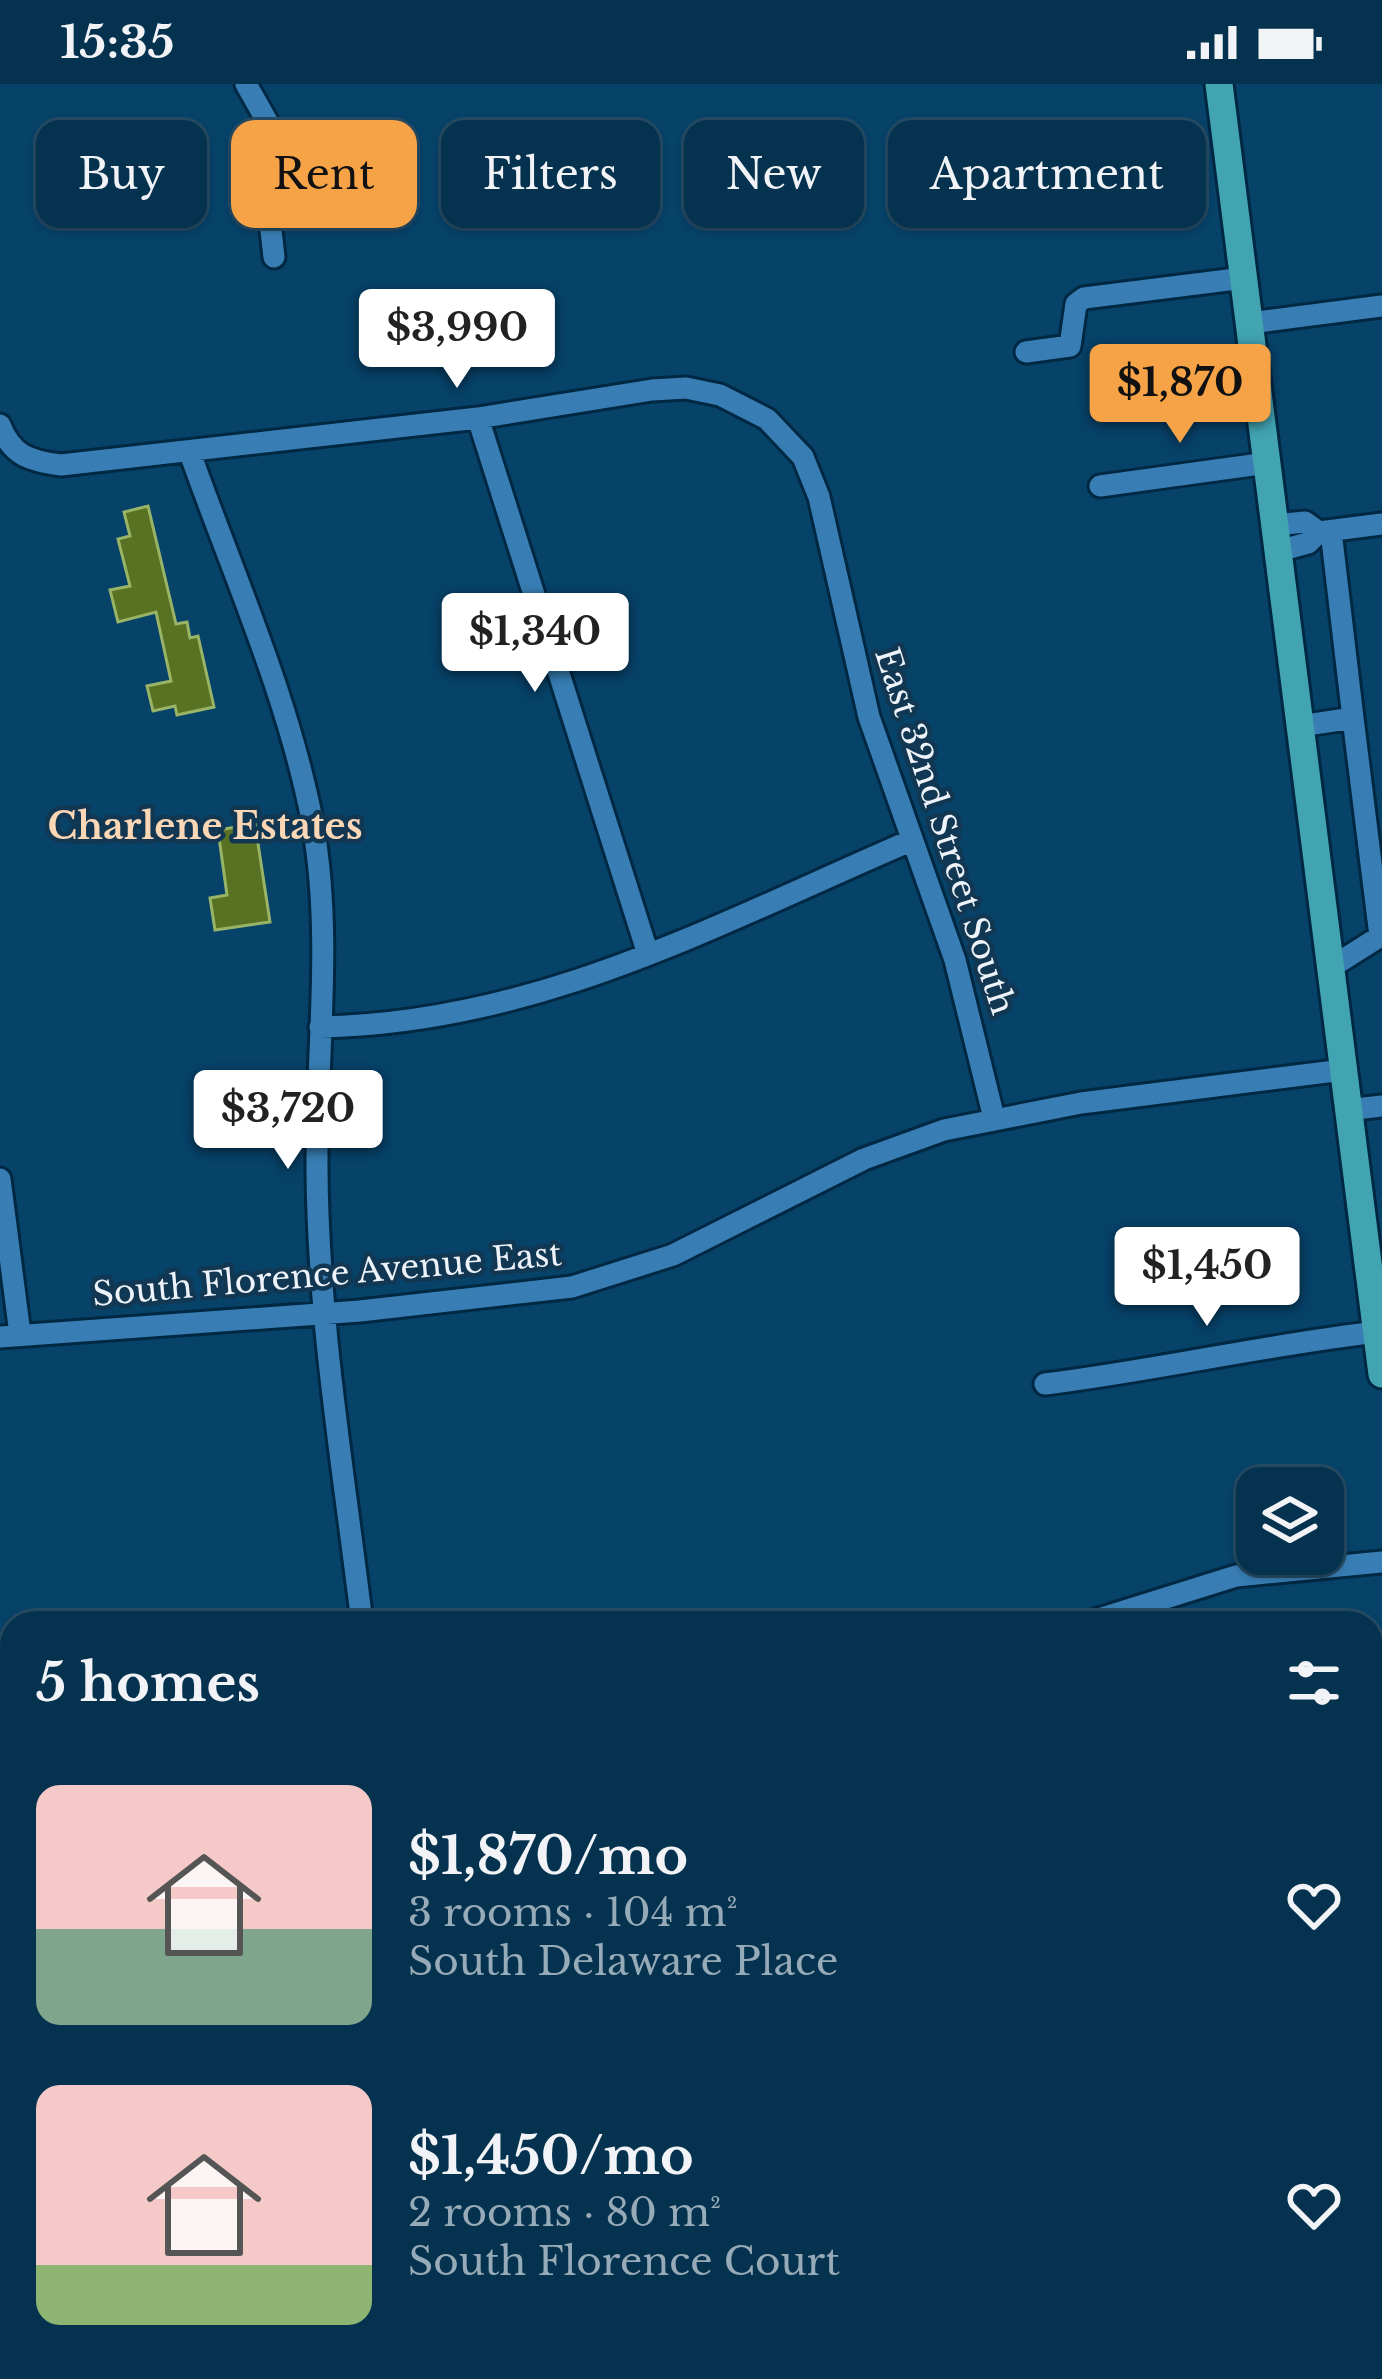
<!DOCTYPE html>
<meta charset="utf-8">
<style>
body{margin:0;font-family:"Libre Baskerville",serif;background:#133e59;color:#f1f3f6;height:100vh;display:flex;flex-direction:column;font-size:45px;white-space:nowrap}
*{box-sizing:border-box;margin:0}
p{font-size:39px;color:#97aab7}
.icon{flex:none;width:66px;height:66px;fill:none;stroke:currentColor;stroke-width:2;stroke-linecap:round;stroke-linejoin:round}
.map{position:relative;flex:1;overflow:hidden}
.panel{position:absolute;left:0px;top:1527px;width:1383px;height:768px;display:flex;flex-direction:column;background:#05324f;border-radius:36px 36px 0 0;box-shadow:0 3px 9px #0004,0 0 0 3px #264d66}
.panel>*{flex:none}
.hud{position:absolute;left:36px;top:36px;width:1311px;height:108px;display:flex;gap:24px}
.controls{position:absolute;left:1236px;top:1383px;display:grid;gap:24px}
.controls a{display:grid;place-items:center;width:108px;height:108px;border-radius:24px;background:#05324f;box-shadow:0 3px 9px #0004,0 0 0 3px #264d66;font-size:60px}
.price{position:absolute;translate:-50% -102px;padding:0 27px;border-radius:12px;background:#fff;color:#222;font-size:39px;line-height:78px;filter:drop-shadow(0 3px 6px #0008)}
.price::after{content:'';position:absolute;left:50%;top:72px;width:36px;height:27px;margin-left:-18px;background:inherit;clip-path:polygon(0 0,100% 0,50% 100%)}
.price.on{background:#f6a247;color:#111}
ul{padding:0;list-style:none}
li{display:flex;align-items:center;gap:36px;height:300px;padding:0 36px}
li span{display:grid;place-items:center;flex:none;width:336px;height:240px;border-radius:24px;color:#555}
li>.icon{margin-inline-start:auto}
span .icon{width:144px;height:144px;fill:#fffc;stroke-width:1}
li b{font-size:51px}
h2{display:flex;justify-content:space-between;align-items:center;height:144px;padding:0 36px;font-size:51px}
.chip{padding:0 42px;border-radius:24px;background:#05324f;box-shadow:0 3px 9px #0004,0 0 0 3px #264d66;font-size:42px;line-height:108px}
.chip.on{background:#f6a247;color:#111}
.status{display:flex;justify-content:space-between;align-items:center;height:84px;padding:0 60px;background:#05324f;direction:ltr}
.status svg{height:33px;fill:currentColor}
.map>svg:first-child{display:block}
.building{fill:#597122;stroke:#98b466;stroke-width:3}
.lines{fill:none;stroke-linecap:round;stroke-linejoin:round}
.minor-casing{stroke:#012843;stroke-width:27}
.major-casing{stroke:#012843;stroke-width:33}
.minor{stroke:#387eb4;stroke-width:21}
.major{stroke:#42a3b1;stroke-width:27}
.labels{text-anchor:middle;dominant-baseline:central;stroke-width:9;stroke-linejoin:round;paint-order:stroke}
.street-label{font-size:33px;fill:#edf3f9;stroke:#123753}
.neighbourhood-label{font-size:36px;font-weight:bold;fill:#fbd7b5;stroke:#123753}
</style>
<div class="status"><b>15:35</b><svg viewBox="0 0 49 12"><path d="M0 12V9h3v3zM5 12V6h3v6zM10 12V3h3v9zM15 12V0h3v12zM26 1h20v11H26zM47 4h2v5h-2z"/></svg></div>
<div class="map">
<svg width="1382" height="2295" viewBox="0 0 1382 2295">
<rect width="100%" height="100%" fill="#074269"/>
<!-- building -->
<path class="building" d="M 148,422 L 176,540 L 187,538 L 190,554 L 198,552 L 214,623 L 177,631 L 175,622 L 153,627 L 147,602 L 171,597 L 156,528 L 118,538 L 110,506 L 130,502 L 118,455 L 130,452 L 124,428 Z
M 255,740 L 270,838 L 215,846 L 210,814 L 227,811 L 218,746 Z"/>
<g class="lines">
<!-- minor casing -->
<g class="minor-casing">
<path id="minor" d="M 246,0 L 268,39 L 264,84 L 274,173
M 1250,239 L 1382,222
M 1026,268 L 1070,262 L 1076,220 L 1084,214 L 1244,194
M 478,334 L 648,870
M 0,341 C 12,372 30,377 61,381 L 478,334 L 652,306 L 686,304 L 720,311 L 767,335 L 803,373 L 819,413 L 869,633 L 955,876 L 994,1034
M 190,369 C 233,490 289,614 313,741 C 333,855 316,971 317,1086 C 318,1238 344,1389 362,1539
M 1100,402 L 1267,379
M 1275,441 L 1305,438 L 1319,448 L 1308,459 L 1278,467
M 1319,448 L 1382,440
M 1353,634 L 1380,852
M 1300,642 L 1353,634 L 1331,447
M 1330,884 L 1382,851
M 320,943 C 537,939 715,841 910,757
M 1347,1026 L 1382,1022
M 0,1095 L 20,1250
M 0,1253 L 360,1227 L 572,1203 L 673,1171 L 864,1075 L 944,1046 L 1081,1019 L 1343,986
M 1045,1300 C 1157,1286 1265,1261 1377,1248
M 1086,1539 L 1236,1492 L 1382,1478
M 0,1637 L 12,1635
M 1371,1665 L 1382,1664
M 1371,1921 L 1382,1913
M 0,1964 L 12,1961
M 1371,2076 L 1382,2075
M 1371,2211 L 1382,2209
M 0,2263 L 12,2261
M 593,2283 L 595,2295
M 1087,2283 L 1088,2295
M 979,2295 L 1072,2283"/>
</g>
<!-- major casing -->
<g class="major-casing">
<path id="major" d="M 1219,0 L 1382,1290
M 1371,2274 L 1382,2273
M 1207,2295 L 1301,2283"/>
</g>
<!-- minor -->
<use href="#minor" class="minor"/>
<!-- major -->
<use href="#major" class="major"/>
</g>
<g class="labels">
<!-- street labels -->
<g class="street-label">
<text transform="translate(945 747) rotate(72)">East 32nd Street South</text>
<text transform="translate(327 1190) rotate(-5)">South Florence Avenue East</text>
</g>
<!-- neighbourhood labels -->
<g class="neighbourhood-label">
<text x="205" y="742">Charlene Estates</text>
</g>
</g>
</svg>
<div class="controls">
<a><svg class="icon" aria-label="layers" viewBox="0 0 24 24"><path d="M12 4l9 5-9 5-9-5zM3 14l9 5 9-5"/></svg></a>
</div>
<b class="price" style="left:457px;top:307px">$3,990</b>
<b class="price on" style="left:1180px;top:362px">$1,870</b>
<b class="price" style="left:535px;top:611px">$1,340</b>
<b class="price" style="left:288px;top:1088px">$3,720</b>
<b class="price" style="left:1207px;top:1245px">$1,450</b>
<div class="hud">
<a class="chip">Buy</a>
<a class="chip on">Rent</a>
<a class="chip">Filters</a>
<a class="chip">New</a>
<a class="chip">Apartment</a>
</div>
<section class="panel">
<h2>5 homes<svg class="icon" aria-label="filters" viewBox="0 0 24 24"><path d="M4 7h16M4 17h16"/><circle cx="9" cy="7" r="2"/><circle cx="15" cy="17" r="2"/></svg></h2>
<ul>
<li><span style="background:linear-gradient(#f6c9c9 60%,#7fa58c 0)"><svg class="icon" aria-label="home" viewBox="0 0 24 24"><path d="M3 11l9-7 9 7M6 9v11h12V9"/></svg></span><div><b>$1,870/mo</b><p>3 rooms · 104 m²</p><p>South Delaware Place</p></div><svg class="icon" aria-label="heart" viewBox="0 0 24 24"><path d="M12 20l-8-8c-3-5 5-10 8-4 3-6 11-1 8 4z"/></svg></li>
<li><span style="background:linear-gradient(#f6c9c9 75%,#8fb573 0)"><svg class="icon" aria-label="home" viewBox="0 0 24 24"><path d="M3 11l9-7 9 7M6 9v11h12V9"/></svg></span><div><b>$1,450/mo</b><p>2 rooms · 80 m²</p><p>South Florence Court</p></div><svg class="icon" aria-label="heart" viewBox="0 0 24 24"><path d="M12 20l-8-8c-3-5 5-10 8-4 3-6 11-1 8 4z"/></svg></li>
</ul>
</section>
</div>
